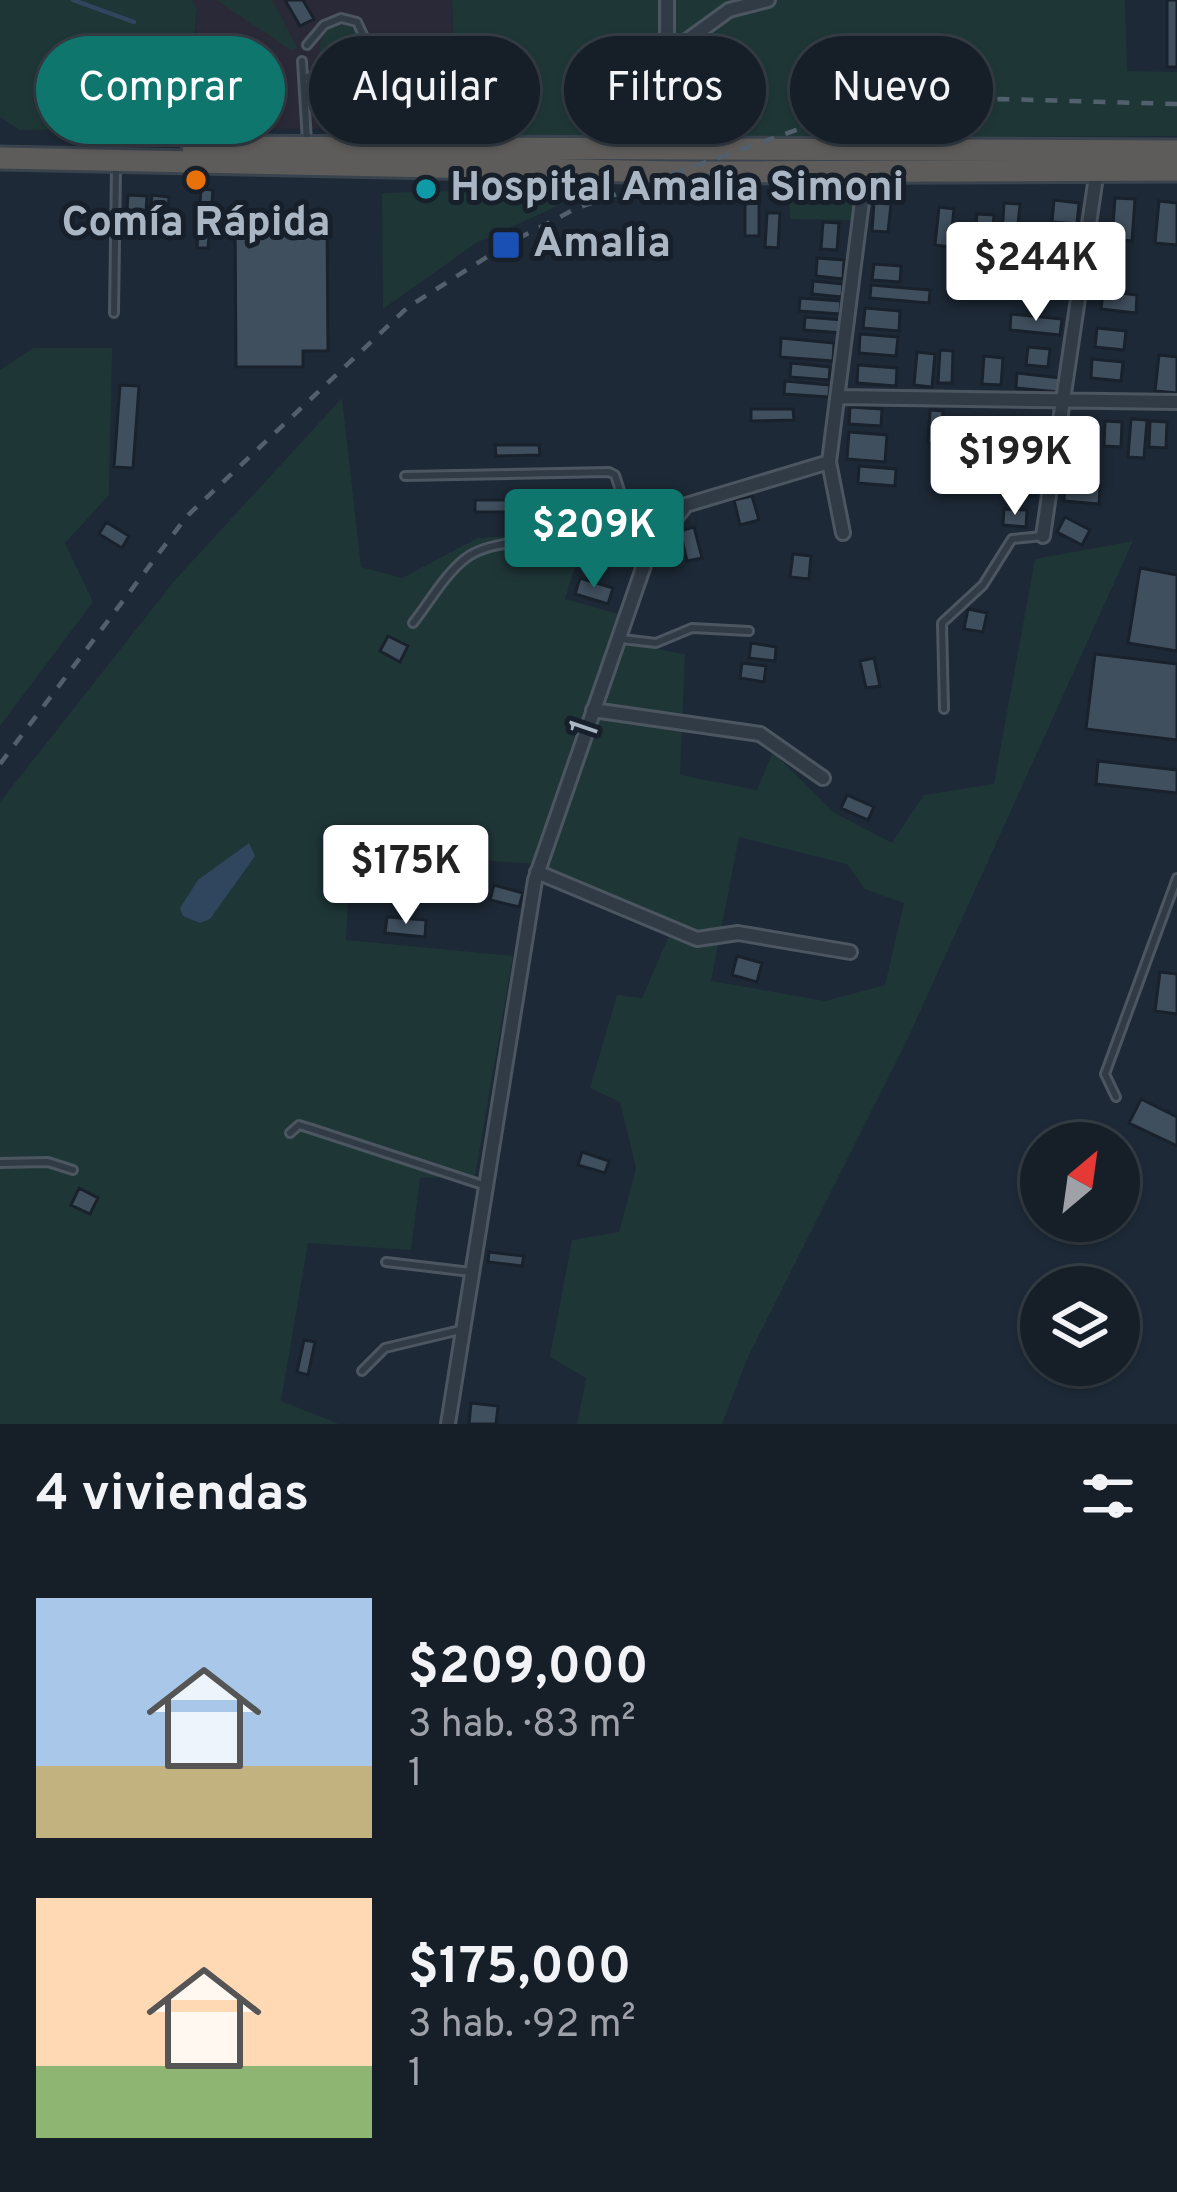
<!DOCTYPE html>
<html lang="es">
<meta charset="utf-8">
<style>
body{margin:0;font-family:Overpass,sans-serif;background:#232c34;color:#f1f3f6;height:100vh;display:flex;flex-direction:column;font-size:45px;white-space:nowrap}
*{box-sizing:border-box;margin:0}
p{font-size:39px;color:#9ea2a8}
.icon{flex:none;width:66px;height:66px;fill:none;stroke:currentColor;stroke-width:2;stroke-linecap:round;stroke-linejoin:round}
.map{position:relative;height:1424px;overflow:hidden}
.drawer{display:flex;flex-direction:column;background:#161f28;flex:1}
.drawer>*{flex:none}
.top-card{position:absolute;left:36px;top:36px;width:1107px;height:108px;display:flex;gap:24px}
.needle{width:78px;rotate:29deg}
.fabs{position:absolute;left:1020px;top:1122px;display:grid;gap:24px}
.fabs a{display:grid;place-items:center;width:120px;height:120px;border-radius:50%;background:#161f28;box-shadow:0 3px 9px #0004,0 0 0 3px #353d45;font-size:60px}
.price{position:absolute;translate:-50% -102px;padding:0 27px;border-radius:12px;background:#fff;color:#222;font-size:39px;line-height:78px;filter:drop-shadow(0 3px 6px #0008)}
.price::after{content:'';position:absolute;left:50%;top:72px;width:36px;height:27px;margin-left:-18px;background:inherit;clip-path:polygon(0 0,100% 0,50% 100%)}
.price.selected{background:#0f766e;color:#fff}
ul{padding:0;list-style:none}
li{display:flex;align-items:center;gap:36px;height:300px;padding:0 36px}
li span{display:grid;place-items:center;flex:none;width:336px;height:240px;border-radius:0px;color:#555}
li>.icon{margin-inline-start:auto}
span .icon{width:144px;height:144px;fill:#fffc;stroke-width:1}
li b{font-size:51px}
h2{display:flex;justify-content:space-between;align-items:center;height:144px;padding:0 36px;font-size:51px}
.chip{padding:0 42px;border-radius:54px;background:#161f28;box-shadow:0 3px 9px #0004,0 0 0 3px #353d45;font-size:42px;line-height:108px}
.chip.selected{background:#0f766e;color:#fff}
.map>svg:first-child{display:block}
.medical{fill:#2a2937}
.green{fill:#1f3637;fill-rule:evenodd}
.water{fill:#2f465e}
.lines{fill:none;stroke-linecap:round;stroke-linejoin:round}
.stream{stroke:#2f465e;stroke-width:4.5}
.building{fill:#404f5e;stroke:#19222c;stroke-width:3}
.service-casing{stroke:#4c5661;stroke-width:12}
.minor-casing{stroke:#4c5661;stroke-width:18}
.trunk-casing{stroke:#39434d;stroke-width:27}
.service{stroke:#313b46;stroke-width:6}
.minor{stroke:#313b46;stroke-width:12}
.trunk{stroke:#5e5c5a;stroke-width:21}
.rail{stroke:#52606e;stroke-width:4.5;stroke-dasharray:12 12;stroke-linecap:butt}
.food-dot{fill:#e8710a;stroke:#17202a;stroke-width:4.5}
.culture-dot{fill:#0f9aa8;stroke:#17202a;stroke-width:4.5}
.transit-dot{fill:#1a4fb4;stroke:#17202a;stroke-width:4.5}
.labels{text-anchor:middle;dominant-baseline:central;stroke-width:10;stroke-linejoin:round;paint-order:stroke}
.poi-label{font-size:42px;font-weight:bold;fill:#aab6c4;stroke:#17202a;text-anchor:start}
.street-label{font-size:42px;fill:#aab6c4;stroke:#17202a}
</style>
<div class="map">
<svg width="1177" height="1424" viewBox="0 0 1177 1424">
<rect width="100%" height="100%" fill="#1d2936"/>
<!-- medical -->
<path class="medical" d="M 191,0 L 452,0 L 453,130 L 191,128 L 197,10 Z"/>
<!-- green -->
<path class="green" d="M 0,0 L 191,0 L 197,9 L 185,128 L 20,130 L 0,117 Z
M 216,0 L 272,0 L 297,47 L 291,50 Z
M 452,0 L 1125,0 L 1127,71 L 1177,72 L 1177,136 L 615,139 L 457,146 Z
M320 47a22 22 0 1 1 44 0a22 22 0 1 1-44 0Z
M 790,186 L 858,186 L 853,220 L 790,219 Z
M 599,187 L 476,243 L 383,309 L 382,193 Z
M 33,348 L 112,348 L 109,495 L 65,543 L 93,602 L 0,726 L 0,370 Z
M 342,398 L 361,567 L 402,578 L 478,538 L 614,529 L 620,542 L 590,546 L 575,567 L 565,599 L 622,615 L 613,641 L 685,654 L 680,775 L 757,790 L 773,752 L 833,812 L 892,843 L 924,795 L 994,784 L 1035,559 L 1133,541 L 908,1038 L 747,1359 L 722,1424 L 577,1424 L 586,1378 L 550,1357 L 572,1240 L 619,1232 L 636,1168 L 620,1102 L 590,1088 L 617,995 L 642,998 L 674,924 L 539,864 L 351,853 L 346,940 L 513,956 L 475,1176 L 420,1178 L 411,1250 L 308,1243 L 281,1401 L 339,1424 L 0,1424 L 0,802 L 175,580 ZM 739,837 L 847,864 L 865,889 L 904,903 L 885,985 L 825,1001 L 711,981 Z"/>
<!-- water -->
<path class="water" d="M 249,843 L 255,856 L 210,919 L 200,923 L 183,916 L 180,908 L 198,880 Z"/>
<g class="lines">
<!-- stream -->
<path class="stream" d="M 73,0 L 134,22"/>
</g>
<!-- building -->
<path class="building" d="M 285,0 L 303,0 L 314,19 L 300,26 Z
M 1167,0 L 1177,0 L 1177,67 L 1167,67 Z
M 622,55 L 651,60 L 651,72 L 622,75 Z
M 419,70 L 430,70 L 429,109 L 418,108 Z
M 344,79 L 387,81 L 386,113 L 338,111 Z
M 201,189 L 213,190 L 208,248 L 197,248 Z
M 128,195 L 147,196 L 145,228 L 126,226 Z
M 152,195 L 169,197 L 167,227 L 149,225 Z
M 1115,198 L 1135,199 L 1132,241 L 1112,239 Z
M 1054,200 L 1079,203 L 1077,224 L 1052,222 Z
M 1159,201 L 1177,203 L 1177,245 L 1155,243 Z
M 745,203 L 759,203 L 759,236 L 745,236 Z
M 874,203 L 891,204 L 888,232 L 872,231 Z
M 1004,203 L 1020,204 L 1017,235 L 1002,233 Z
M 939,207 L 954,209 L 950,247 L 935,245 Z
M 767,213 L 780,213 L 778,248 L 765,247 Z
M 977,214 L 994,215 L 991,251 L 974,249 Z
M 235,216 L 327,216 L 328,351 L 303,351 L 303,367 L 236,367 Z
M 823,222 L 839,223 L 837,250 L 821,249 Z
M 817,258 L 844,260 L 843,279 L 816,276 Z
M 874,264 L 901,266 L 900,282 L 872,280 Z
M 1034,270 L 1076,274 L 1074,294 L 1032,289 Z
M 813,281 L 843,284 L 842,297 L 812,294 Z
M 871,285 L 930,290 L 929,303 L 870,298 Z
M 1103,291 L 1137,295 L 1136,313 L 1101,309 Z
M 800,298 L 841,301 L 840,314 L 799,311 Z
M 865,308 L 900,311 L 899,331 L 863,328 Z
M 1011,314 L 1062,319 L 1060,335 L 1010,330 Z
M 805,317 L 843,320 L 842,333 L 804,330 Z
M 1097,328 L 1126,331 L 1124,350 L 1095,347 Z
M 860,334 L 898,337 L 896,356 L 859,353 Z
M 781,338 L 834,343 L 833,361 L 780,357 Z
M 1028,347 L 1050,349 L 1048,367 L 1026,365 Z
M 940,350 L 953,351 L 952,383 L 938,383 Z
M 917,352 L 935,354 L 932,387 L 914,385 Z
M 1159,355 L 1177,357 L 1177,393 L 1155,391 Z
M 984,356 L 1003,358 L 1001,385 L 982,384 Z
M 1092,359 L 1123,362 L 1121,381 L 1091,378 Z
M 791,363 L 830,367 L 829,380 L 790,377 Z
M 858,365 L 897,368 L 896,386 L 857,383 Z
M 1017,373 L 1061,378 L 1059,392 L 1016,388 Z
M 785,381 L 830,385 L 829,397 L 784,394 Z
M 120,385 L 139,386 L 133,468 L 114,467 Z
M 850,407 L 882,409 L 881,426 L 849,424 Z
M 751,409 L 793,409 L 794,420 L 751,421 Z
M 930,410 L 943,411 L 940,444 L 928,443 Z
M 990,418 L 1007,420 L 1005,443 L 989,442 Z
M 1131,419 L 1147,420 L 1144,458 L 1128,457 Z
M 1077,421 L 1092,422 L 1089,457 L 1075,456 Z
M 1105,421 L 1122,422 L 1121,447 L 1104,446 Z
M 1150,421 L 1167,422 L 1166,448 L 1149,447 Z
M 849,432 L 887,435 L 885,462 L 847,459 Z
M 495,445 L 539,445 L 540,455 L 496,456 Z
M 1021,465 L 1037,466 L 1035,496 L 1019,495 Z
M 859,466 L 896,469 L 895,486 L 858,483 Z
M 1065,482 L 1100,486 L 1099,504 L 1064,501 Z
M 752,496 L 759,520 L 740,525 L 734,500 Z
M 475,500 L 508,500 L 508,512 L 475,512 Z
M 1004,509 L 1027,510 L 1026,527 L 1003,525 Z
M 1065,517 L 1090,530 L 1082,545 L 1057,532 Z
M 106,522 L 129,536 L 122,548 L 99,534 Z
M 694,527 L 702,558 L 687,561 L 680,531 Z
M 793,554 L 811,556 L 809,579 L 790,577 Z
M 1140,568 L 1177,575 L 1177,651 L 1128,643 Z
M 580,578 L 613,588 L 608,604 L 575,594 Z
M 968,609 L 987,613 L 983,632 L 964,629 Z
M 388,636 L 408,646 L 400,662 L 380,651 Z
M 751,643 L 776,647 L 775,661 L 749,658 Z
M 1095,654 L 1177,664 L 1177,740 L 1086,729 Z
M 874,658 L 880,686 L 866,688 L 860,661 Z
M 742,663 L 766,666 L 764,682 L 740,678 Z
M 1098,761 L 1177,770 L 1177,793 L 1096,784 Z
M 847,795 L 874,807 L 868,820 L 841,808 Z
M 494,885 L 523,893 L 519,907 L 490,900 Z
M 387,917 L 426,920 L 425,937 L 385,933 Z
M 737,956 L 762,963 L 757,982 L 732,975 Z
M 1160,972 L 1177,974 L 1177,1014 L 1155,1011 Z
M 1141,1099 L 1177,1117 L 1177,1146 L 1129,1123 Z
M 582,1152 L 609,1161 L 605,1173 L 578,1165 Z
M 79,1188 L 98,1198 L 90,1214 L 71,1205 Z
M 489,1252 L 524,1256 L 522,1266 L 488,1262 Z
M 304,1340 L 315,1342 L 308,1375 L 297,1372 Z
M 471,1403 L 498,1406 L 496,1424 L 469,1424 Z"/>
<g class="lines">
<!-- service casing -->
<g class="service-casing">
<path id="service" d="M 302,61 L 307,141
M 306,77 L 353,72 L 366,65 L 370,50 L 357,22 L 341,18 L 324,25 L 307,45
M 114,313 L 116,167
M 405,476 L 609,472 L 615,475 L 628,515 L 664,527
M 413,623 C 429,603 445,574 466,558 C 503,530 605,544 649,551
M 622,639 L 656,643 L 692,628 L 749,631
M 944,709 L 942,623 L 983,585 L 1012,539 L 1043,536
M 1116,1097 L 1105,1074 L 1177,878
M 290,1133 L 299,1125 L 309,1128 L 486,1186
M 0,1163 L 48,1162 L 73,1170
M 386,1262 L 471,1272
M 362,1371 L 385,1348 L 460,1330"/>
</g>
<!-- minor casing -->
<g class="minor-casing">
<path id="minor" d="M 667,55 L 729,10 L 768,0
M 607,151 L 667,55 L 667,0
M 837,397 L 1177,402
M 843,533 L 829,462 L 866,170
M 1043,536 L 1097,170
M 593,710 L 760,734 L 823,778
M 537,872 L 697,939 L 738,933 L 850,952
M 448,1424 L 535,880 L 649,551 L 686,505 L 829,462"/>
</g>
<!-- trunk casing -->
<g class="trunk-casing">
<path id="trunk" d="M 193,147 L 1177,151
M 0,158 L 675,172 L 1177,170"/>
</g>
<!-- service -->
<use href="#service" class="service"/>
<!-- minor -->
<use href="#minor" class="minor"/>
<!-- trunk -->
<use href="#trunk" class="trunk"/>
<!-- rail -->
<path class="rail" d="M 0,764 L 187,516 L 408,307 L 506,245 L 575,209 L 838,115 L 1000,99 L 1177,104"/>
</g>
<!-- markers -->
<circle class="food-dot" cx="196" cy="180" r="12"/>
<circle class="culture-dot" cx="426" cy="189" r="12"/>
<rect class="transit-dot" x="491" y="230" width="30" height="30" rx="6"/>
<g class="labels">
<!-- poi labels -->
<g class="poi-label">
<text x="450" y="189">Hospital Amalia Simoni</text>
<text x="196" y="224" text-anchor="middle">Comía Rápida</text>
<text x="533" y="245">Amalia</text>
</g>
<!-- street labels -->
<g class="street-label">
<text transform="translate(587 729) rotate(-71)">1</text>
</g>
</g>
</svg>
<div class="fabs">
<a><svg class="needle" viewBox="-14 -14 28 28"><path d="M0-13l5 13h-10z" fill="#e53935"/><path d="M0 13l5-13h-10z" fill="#9ea2a8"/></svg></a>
<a><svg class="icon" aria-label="layers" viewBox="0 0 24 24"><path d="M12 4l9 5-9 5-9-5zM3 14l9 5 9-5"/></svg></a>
</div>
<b class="price" style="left:1036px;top:324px">$244K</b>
<b class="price" style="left:1015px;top:518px">$199K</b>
<b class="price selected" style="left:594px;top:591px">$209K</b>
<b class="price" style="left:406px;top:927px">$175K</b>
<div class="top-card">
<a class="chip selected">Comprar</a>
<a class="chip">Alquilar</a>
<a class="chip">Filtros</a>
<a class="chip">Nuevo</a>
</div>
</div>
<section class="drawer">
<h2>4 viviendas<svg class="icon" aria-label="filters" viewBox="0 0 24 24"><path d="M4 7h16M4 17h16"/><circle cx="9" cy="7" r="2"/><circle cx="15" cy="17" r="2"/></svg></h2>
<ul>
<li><span style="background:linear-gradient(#a9c7e8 70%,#c2b280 0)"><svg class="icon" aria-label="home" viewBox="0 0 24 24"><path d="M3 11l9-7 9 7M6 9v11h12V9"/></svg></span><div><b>$209,000</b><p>3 hab. · 83 m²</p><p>1</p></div></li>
<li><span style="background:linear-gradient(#ffd9b3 70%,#8fb573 0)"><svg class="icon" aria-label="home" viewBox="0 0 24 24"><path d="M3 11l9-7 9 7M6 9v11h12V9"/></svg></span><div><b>$175,000</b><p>3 hab. · 92 m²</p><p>1</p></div></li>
</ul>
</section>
